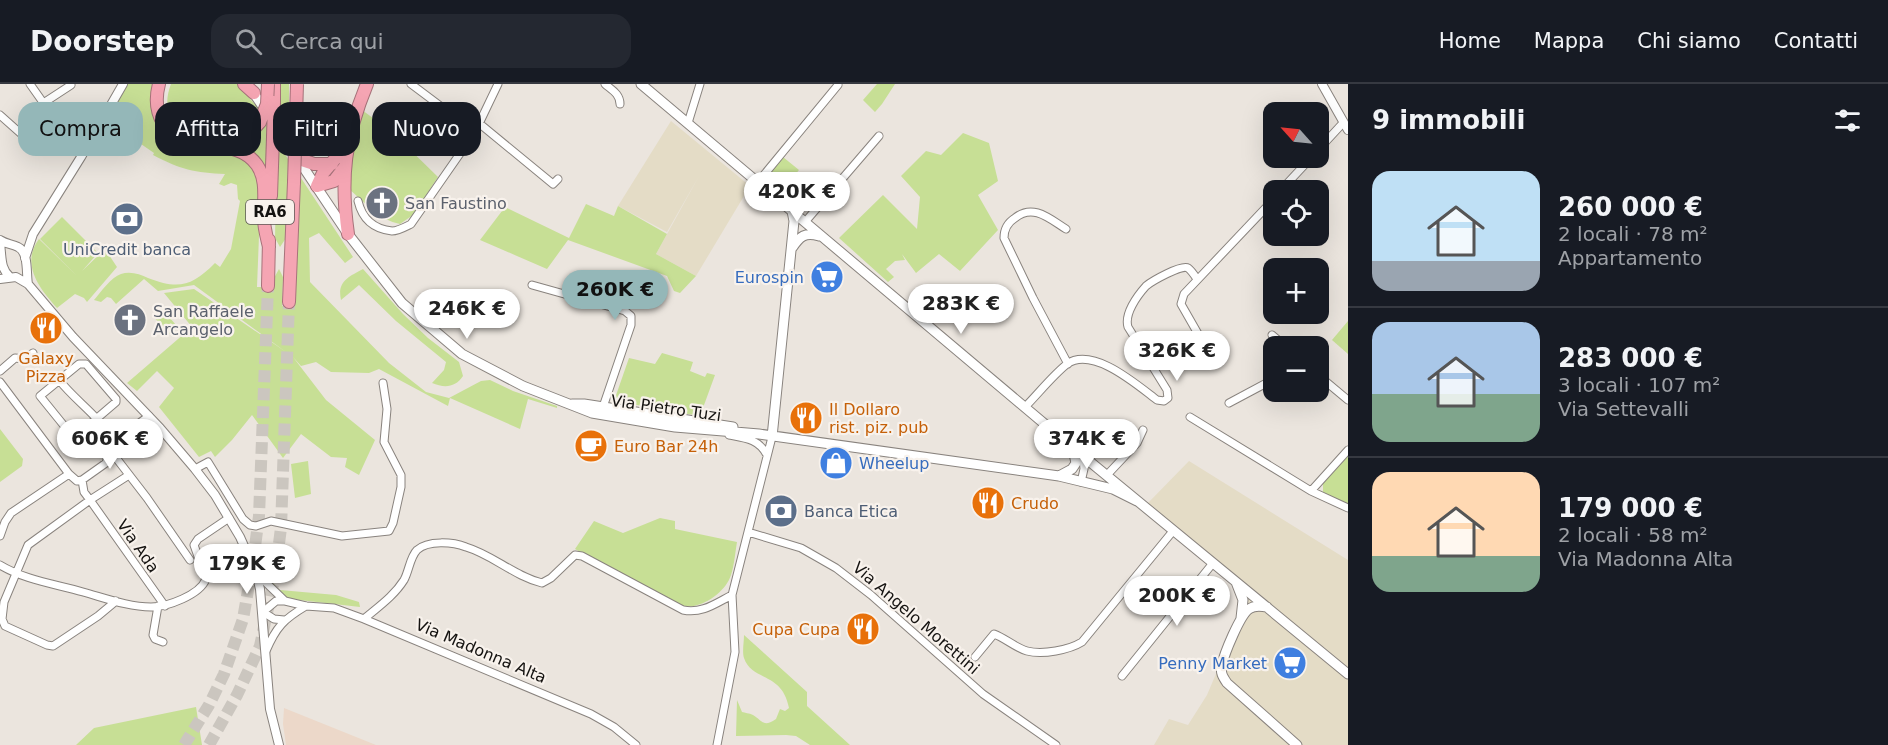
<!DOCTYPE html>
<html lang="it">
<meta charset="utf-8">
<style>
body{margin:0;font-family:"DejaVu Sans",sans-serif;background:#242831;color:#f1f3f6;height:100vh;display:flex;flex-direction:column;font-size:22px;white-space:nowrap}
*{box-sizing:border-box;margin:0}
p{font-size:20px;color:#9ea1a6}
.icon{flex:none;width:33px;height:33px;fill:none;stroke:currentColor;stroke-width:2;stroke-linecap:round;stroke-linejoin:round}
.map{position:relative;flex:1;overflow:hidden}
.details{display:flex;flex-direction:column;background:#171b24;width:540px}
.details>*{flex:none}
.banner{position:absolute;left:18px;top:18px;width:570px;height:54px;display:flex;gap:12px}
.needle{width:39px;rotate:297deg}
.buttons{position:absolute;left:1263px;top:18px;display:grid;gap:12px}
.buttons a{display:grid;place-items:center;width:66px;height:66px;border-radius:12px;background:#171b24;box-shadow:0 6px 24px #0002;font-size:30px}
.price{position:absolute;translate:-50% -51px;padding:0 14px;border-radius:21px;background:#fff;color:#222;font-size:20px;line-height:39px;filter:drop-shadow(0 2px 3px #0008)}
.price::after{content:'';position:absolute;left:50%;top:36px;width:18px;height:14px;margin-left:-9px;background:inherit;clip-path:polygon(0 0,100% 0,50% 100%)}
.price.on{background:#94b7b8;color:#111}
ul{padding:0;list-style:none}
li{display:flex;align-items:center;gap:18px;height:150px;padding:0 24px}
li+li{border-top:2px solid #363941}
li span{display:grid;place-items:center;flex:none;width:168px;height:120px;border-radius:18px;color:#555}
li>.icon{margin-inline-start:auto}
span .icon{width:72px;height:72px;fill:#fffc;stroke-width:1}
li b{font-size:26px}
h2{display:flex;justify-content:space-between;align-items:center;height:72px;padding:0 24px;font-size:26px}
.pill{padding:0 21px;border-radius:18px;background:#171b24;box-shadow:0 6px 24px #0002;font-size:21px;line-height:54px}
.pill.on{background:#94b7b8;color:#111}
header{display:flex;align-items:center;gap:36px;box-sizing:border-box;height:84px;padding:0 30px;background:#171b24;border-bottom:2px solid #363941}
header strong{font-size:28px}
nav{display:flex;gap:33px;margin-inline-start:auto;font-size:21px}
.search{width:420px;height:54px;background:#242831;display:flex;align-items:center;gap:15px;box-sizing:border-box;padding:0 21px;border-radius:18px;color:#9ea1a6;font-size:22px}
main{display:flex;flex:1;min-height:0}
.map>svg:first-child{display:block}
.commercial{fill:#e4dcc6}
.education{fill:#ecd8c9}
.green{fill:#c7df95}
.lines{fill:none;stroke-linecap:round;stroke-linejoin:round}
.motorway-tunnel{stroke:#cbc6bf;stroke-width:12;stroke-dasharray:12 6;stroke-linecap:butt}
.minor-casing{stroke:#89837e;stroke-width:9}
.tertiary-casing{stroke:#89837e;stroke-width:10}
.secondary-casing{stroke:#89837e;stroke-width:11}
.motorway-casing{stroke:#a7727a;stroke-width:14}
.minor{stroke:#fff;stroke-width:7}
.tertiary{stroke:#fff;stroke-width:8}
.secondary{stroke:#fff;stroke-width:9}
.motorway{stroke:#f5a5b3;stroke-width:12}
.motorway-bridge-casing{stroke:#a7727a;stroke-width:14;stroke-linecap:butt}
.motorway-bridge{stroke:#f5a5b3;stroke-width:12}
.labels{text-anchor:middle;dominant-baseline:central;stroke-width:4.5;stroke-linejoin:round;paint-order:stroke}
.shield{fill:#f8f2ec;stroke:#595653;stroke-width:1.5}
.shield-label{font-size:15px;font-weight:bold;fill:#151311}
.worship-label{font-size:16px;fill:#5b616d;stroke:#f8f2ec;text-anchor:start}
.service-label{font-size:16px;fill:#4e5e75;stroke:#f8f2ec}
.shop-label{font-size:16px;fill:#366cbe;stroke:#f8f2ec;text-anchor:end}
.food-label{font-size:16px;fill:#c56008;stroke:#f8f2ec;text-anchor:start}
.street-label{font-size:16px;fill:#151311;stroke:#f8f2ec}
</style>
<header>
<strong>Doorstep</strong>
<div class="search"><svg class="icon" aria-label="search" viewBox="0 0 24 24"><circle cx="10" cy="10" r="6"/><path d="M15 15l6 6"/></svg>Cerca qui</div>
<nav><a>Home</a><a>Mappa</a><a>Chi siamo</a><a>Contatti</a></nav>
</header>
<main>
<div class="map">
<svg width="1348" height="661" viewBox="0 0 1348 661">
<rect width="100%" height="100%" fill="#ebe5de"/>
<!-- commercial -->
<path class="commercial" d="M 671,37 L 750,102 L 696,192 L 656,170 L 699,92 L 667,148 L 618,122 Z
M 1189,377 L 1348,476 L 1348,661 L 1154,661 L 1169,635 L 1188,641 L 1207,611 L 1232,552 L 1243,501 L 1147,420 Z"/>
<!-- education -->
<path class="education" d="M 284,624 L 376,661 L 286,661 L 283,640 Z"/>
<!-- green -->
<path class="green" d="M 127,0 L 155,0 L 151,19 L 161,46 L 236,70 L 255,85 L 261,101 L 257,203 L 275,203 L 274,194 L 279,185 L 283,193 L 282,222 L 292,223 L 301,94 L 353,173 L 345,179 L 319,149 L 309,154 L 310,198 L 389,279 L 426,308 L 449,314 L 481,297 L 490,296 L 513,307 L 557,322 L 557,324 L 528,315 L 520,345 L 450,314 L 448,322 L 379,285 L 369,289 L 331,288 L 316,278 L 301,282 L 293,273 L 326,316 L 375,356 L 359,391 L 345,383 L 347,374 L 331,373 L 301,350 L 283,374 L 252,331 L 232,356 L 215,373 L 211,367 L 199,373 L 159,323 L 174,304 L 157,287 L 137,307 L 127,299 L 192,243 L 164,209 L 194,205 L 286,268 L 194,201 L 158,207 L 144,195 L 116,220 L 111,214 L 107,213 L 101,218 L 94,216 C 101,208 111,193 121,190 C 130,187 140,190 148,194 C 179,206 192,202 215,179 L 220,183 L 231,165 L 240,117 L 238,115 L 237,101 L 231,99 L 224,102 L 219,100 L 225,90 C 196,89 179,85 153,71 L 154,69 L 141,60 L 133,50 L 121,22 L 94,67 L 93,61 Z
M 162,0 L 164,0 C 156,22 166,47 188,54 C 197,57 207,57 216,57 C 227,58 239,59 249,54 C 257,50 260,43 266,38 L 268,40 L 266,87 C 257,78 251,68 239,63 C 226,58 211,61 197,59 C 168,54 155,27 162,0 Z
M 171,0 L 237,0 L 260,26 C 257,32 255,39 251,42 C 240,52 229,51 216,50 C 185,49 157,36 171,0 Z
M 278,0 L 289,0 L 289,41 L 277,24 Z
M 877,0 L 895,0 L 882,20 L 875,28 L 863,16 Z
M 362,26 L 392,48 L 438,93 L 413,131 L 400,140 C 380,136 364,118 349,105 L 354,59 Z
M 963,49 L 989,59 L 998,97 L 978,111 L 998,146 L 960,187 L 939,170 L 916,189 L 902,170 L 905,176 L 895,177 L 886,185 L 894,193 L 888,198 L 839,154 L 883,111 L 917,145 L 920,113 L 901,92 L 926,67 L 941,71 Z
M 277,58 L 288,75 L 286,154 L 280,163 L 275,154 Z
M 783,73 L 799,86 L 782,106 L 767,92 Z
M 586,120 L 614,132 L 618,122 L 667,150 L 656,170 L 696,192 L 680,209 L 674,207 L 667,192 L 568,156 L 547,185 L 480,156 L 505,123 L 569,154 Z
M 62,133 L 98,169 L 82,187 L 105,165 L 117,183 L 87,218 L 84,214 L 75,210 L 57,224 C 40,205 20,180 39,155 L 77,192 L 40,155 Z
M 363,185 L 403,230 L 428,254 L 459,278 L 463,292 C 455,304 444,304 432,299 L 444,286 L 446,278 L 396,237 L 359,201 L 341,216 C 337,198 348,193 363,185 Z
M 160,223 L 177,242 L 169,250 L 152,231 Z
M 1348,237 L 1348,270 L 1332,256 Z
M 662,269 L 693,278 L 690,287 L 705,293 L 707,289 L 715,291 L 700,332 L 614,317 L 629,274 L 655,280 Z
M 0,345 L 23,375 L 22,382 L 0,398 Z
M 1348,370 L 1348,420 L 1323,409 L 1323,399 Z
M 308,377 L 311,410 L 295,414 L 291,380 Z
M 660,434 L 675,437 L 675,445 L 737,458 C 735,469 734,486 729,496 C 720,513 695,528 676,521 L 575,465 L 594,437 L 623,449 Z
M 260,486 L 280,506 L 336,511 L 359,518 L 360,523 L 291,515 C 276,509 268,499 260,486 Z
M 744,551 L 807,608 L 807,622 L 850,661 L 810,661 L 796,652 L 786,651 L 736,652 L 737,616 L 742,628 C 745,629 749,629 753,631 C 763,637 763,644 776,635 L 780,625 L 785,627 L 789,624 C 782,587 752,598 744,574 C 742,568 744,558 744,551 Z
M 196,623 L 202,661 L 76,661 L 94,644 Z"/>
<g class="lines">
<!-- motorway-tunnel -->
<path class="motorway-tunnel" d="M 184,661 L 209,621 L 224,590 L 243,535 L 253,478 L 259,432 L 268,202
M 209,661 L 237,611 L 260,562 L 275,491 L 281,444 L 289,218"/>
<!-- minor casing -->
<g class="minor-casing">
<path id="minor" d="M 30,0 L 42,17 L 45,18 L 71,1
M 411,0 L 475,48
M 605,0 C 612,6 620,10 620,20
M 0,31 L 28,56
M 688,39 L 700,0
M 480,40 L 553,100 L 558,95
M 1318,66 L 1343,39
M 758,98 L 838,1
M 1281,106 L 1311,74
M 358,117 C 362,134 373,145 392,147 C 398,147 405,143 411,140 L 475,48 L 498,0
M 805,138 L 879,52
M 1066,145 C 1050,135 1033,119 1015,134 C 1007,139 1004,145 1004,154 L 1033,214 L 1068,280
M 532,201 L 625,227 L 631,232 L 631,241 L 603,323
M 1272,251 L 1285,262
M 1209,269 L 1181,220 L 1184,210 L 1274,115
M 79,280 L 86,280 L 116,315 L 116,318 L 74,354 L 40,312 Z
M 0,287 L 15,274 L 24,275 L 33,269
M 1318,291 L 1348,316
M 59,296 C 71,311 84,321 97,335
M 0,298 L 69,390 L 77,397 L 82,396
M 1229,319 L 1274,295
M 1025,323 C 1038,310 1052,292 1067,280 C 1093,262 1137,301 1157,316 L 1164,317 L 1168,314 L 1167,306 L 1128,243 C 1124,230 1137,212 1146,202 C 1152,197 1182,180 1188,184 C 1191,186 1195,192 1197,195
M 1190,333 L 1311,407 L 1348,424
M 729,351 C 745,354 759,355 767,371
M 110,366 L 147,414 L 190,476
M 195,385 L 208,378 L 243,435 L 250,441 L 256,442 L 271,437 L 342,452 L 389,447 L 393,439 L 401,403 L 401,391 L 384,358 L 387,325 L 383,299
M 129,391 L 90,416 L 165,522
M 1107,391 L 1137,359 L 1143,346
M 1081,398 L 1084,385 L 1083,372
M 1311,407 L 1348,366
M 748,448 L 801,464 L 836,484 L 871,511 L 983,610 L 1056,661
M 0,452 L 5,438 L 11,429 L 69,390
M 0,481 C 25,496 55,500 83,508 C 105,514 129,523 151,523 C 167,523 200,511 206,495 L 194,461 L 198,455 L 229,434
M 258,491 L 285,517 L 306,522 L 334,524 L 364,535 L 591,630 L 614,643 L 636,661
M 116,517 L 98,532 L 53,562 L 47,561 L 5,542 L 2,535 L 4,518 L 28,461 L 90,416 L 84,408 L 82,396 L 106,379 L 112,360 L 119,354 L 149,332
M 158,522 L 153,551 L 155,555 L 163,558
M 364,535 C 378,523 394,512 404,496 C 409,487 410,473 417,466 C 428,456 453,458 466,463 C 493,471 514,492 542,499 L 551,494 L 575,471 L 582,472 L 683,526 C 702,530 716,519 732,511
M 284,536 L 274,535 L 263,528 L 276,517 L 285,517
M 266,567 C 276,543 284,535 306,522
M 975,573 L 994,550 C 1005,554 1016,564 1027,567 C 1043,571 1069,566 1082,558 L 1173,447
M 1122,592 L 1213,479
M 717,661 L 735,568 L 732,511 L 772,353"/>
</g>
<!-- tertiary casing -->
<g class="tertiary-casing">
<path id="tertiary" d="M 1322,0 L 1348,46
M 0,156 C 6,160 12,160 18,163 C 29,168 26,190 28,200
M 0,160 C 2,172 0,185 10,193
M 25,174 L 33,150 L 81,73 L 123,0
M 0,195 L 16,193 L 28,200 L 73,253 L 160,344 L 195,385 L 215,411 L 240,453 L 256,489 L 260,505 L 270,625 L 279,661"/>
</g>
<!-- secondary casing -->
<g class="secondary-casing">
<path id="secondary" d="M 641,0 L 1072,363 L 1348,590
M 251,5 L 348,150 L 402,219 L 462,270 L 523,302 L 592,329 L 675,343 L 759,350 L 1059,392 L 1113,405 L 1137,417
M 792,164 C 800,152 805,148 819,152
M 572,320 L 584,320 L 733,343
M 772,353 L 794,137 L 792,127
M 1059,392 L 1072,385 L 1076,379 L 1073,365
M 1236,498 L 1243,516 L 1241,534
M 1267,523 C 1261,522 1254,521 1249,525 C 1240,531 1224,570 1222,581 C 1220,589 1223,593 1227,599 L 1297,661"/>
</g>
<!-- motorway casing -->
<g class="motorway-casing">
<path id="motorway" d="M 159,0 C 151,30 166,56 198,61 C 220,65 242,60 257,81 C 268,97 263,117 264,135 C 264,144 267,154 269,163
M 244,0 L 254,9
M 274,18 L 274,0
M 217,55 C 236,55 248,54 260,38
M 299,75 L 314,80 L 332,80
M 317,102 L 323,89 L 347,61
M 317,102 L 334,97 L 344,84
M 271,112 L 273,53
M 348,150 C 340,94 345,53 367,0
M 268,202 L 269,156
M 289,218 L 294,98"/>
</g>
<!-- minor -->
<use href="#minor" class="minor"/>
<!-- tertiary -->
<use href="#tertiary" class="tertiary"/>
<!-- secondary -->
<use href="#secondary" class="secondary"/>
<!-- motorway -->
<use href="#motorway" class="motorway"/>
<!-- motorway-bridge casing -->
<g class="motorway-bridge-casing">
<path id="motorway-bridge" d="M 260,38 L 267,20 L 268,0
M 273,53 L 274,18
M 294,98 L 297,0"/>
</g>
<!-- motorway-bridge -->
<use href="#motorway-bridge" class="motorway-bridge"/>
</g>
<!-- icons -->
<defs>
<g id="church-disc" transform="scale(1.725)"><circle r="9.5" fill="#6b7280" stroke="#f8f2ec"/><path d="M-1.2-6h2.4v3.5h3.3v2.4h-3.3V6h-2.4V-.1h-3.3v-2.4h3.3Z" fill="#fff"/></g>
<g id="bank-disc" transform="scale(1.725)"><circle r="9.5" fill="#5c6f8a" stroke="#f8f2ec"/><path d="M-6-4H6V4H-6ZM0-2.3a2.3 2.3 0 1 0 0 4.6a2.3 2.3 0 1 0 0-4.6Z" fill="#fff"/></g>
<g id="supermarket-disc" transform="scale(1.725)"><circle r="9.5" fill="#3f7fe0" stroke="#f8f2ec"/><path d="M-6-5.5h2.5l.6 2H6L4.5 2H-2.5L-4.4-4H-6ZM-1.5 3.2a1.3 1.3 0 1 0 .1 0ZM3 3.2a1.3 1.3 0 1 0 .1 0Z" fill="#fff"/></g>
<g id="restaurant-disc" transform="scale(1.725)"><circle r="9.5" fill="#e8710a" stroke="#f8f2ec"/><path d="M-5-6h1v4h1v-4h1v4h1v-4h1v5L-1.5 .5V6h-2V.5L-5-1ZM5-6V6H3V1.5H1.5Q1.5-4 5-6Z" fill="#fff"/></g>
<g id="cafe-disc" transform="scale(1.725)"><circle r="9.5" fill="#e8710a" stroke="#f8f2ec"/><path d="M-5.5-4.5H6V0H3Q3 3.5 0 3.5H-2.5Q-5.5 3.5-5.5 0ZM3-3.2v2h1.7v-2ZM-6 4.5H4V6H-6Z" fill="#fff"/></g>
<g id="shop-disc" transform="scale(1.725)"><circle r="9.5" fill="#3f7fe0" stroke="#f8f2ec"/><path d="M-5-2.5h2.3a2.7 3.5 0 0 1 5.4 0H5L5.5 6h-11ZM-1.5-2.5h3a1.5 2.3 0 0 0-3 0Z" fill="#fff"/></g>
</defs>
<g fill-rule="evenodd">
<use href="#church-disc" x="382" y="119"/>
<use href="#bank-disc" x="127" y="135"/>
<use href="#supermarket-disc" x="827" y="193"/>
<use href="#church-disc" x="130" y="236"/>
<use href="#restaurant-disc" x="46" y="244"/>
<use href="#restaurant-disc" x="806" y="334"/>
<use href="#cafe-disc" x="591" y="362"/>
<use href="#shop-disc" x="836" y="379"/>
<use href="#restaurant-disc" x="988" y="419"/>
<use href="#bank-disc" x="781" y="427"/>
<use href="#restaurant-disc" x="863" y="545"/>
<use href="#supermarket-disc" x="1290" y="579"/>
</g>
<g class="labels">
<!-- shield labels -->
<rect class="shield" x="246" y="116" width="48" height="24" rx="4.5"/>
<g class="shield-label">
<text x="270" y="128">RA6</text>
</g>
<!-- worship labels -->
<g class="worship-label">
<text x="405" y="119">San Faustino</text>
<text x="153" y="227">San Raffaele<tspan x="153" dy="18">Arcangelo</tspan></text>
</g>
<!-- service labels -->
<g class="service-label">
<text x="127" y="165">UniCredit banca</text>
<text x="804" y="427" text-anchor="start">Banca Etica</text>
</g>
<!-- shop labels -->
<g class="shop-label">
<text x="804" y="193">Eurospin</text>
<text x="859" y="379" text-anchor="start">Wheelup</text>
<text x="1267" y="579">Penny Market</text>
</g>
<!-- food labels -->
<g class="food-label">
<text x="46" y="274" text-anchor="middle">Galaxy<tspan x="46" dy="18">Pizza</tspan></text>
<text x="829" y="325">Il Dollaro<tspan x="829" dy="18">rist. piz. pub</tspan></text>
<text x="614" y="362">Euro Bar 24h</text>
<text x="1011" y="419">Crudo</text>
<text x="840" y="545" text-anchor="end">Cupa Cupa</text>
</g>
<!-- street labels -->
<g class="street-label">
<text transform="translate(666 324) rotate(8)">Via Pietro Tuzi</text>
<text transform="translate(138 462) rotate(55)">Via Ada</text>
<text transform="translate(916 534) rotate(41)">Via Angelo Morettini</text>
<text transform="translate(481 567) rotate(23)">Via Madonna Alta</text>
</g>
</g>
</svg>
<div class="buttons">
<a><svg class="needle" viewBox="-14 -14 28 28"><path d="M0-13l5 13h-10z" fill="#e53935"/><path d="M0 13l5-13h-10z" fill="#9ea1a6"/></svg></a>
<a><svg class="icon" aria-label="locate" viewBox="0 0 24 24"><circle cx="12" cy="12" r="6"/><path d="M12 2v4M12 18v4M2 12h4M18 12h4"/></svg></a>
<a>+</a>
<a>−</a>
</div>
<b class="price" style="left:797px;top:139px">420K €</b>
<b class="price on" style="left:615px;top:237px">260K €</b>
<b class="price" style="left:961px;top:251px">283K €</b>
<b class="price" style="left:467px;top:256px">246K €</b>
<b class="price" style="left:1177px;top:298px">326K €</b>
<b class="price" style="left:110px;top:386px">606K €</b>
<b class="price" style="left:1087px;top:386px">374K €</b>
<b class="price" style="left:247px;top:511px">179K €</b>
<b class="price" style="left:1177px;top:543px">200K €</b>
<div class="banner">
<a class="pill on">Compra</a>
<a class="pill">Affitta</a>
<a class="pill">Filtri</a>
<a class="pill">Nuovo</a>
</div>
</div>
<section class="details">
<h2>9 immobili<svg class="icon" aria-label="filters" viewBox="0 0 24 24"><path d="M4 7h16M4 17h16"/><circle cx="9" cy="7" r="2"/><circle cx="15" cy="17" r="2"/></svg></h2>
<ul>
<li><span style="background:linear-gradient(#bfe0f5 75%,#9aa5b1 0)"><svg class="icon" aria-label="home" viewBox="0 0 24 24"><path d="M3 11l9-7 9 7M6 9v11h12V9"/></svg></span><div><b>260 000 €</b><p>2 locali · 78 m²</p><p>Appartamento</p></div></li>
<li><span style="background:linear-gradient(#a9c7e8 60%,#7fa58c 0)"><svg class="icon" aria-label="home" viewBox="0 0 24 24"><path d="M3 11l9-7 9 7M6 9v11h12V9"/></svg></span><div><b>283 000 €</b><p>3 locali · 107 m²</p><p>Via Settevalli</p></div></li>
<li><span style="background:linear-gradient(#ffd9b3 70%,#7fa58c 0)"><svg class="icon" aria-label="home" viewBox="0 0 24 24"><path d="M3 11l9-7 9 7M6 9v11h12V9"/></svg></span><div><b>179 000 €</b><p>2 locali · 58 m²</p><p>Via Madonna Alta</p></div></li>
</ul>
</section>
</main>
